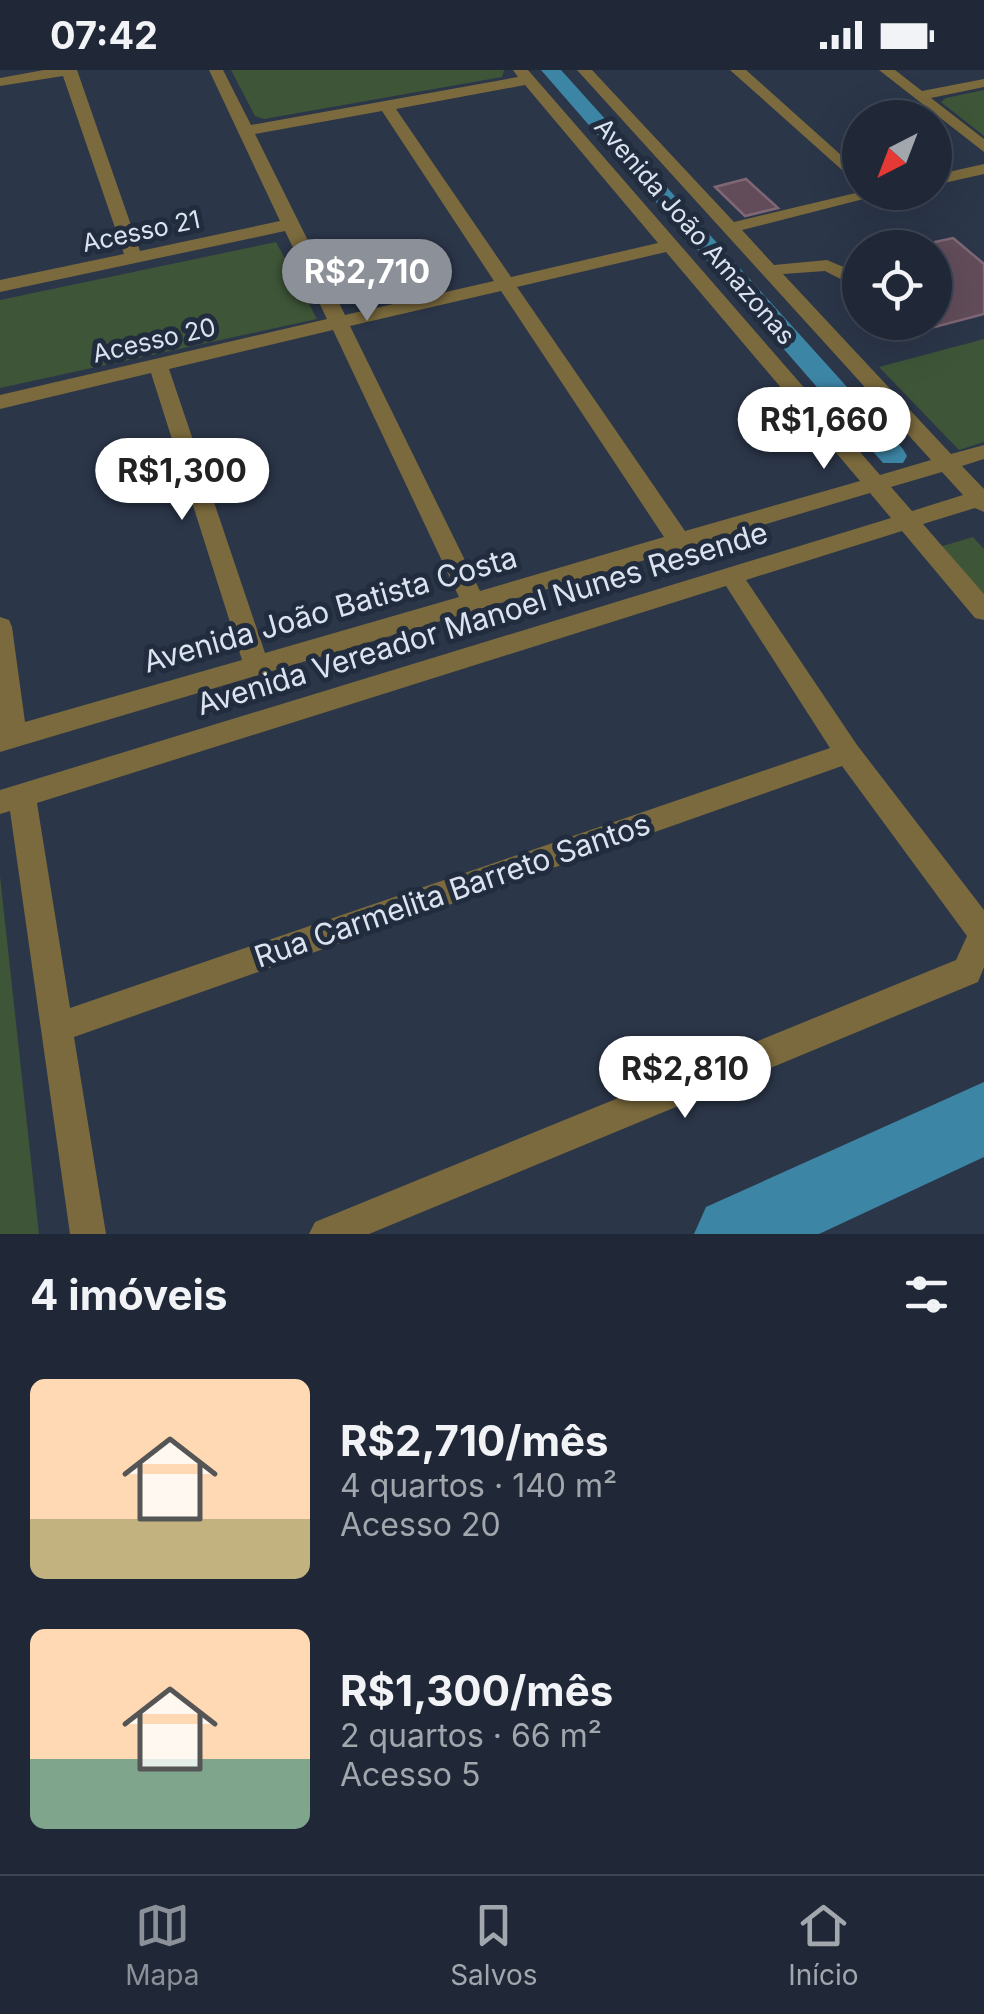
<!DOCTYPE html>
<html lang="pt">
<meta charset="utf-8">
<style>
body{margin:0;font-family:Inter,sans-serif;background:#28303f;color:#f1f3f6;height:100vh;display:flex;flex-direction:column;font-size:38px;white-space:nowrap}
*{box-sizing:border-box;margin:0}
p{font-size:32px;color:#a2a6ad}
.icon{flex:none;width:55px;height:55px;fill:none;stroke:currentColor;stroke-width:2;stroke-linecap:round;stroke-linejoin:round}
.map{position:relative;height:1164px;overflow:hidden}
.details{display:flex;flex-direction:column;background:#202837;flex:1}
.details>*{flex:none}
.needle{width:65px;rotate:222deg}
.tools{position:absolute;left:842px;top:30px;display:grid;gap:20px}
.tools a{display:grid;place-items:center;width:110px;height:110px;border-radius:50%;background:#202837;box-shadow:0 10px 40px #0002,0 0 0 2px #3d4452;font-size:50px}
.price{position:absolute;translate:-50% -85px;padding:0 22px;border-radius:35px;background:#fff;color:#222;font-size:32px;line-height:65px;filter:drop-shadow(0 2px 5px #0008)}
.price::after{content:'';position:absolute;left:50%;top:60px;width:30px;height:22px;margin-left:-15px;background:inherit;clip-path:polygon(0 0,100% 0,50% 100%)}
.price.on{background:#8c9099;color:#fff}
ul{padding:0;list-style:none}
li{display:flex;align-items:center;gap:30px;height:250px;padding:0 30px}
li span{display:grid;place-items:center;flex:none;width:280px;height:200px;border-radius:15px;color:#555}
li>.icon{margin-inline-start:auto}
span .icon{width:120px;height:120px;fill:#fffc;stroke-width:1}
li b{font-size:42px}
h2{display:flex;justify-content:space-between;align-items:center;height:120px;padding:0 30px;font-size:42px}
.status{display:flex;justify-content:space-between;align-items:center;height:70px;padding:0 50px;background:#202837;direction:ltr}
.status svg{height:28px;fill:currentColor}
.dock{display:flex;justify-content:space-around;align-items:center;height:140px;border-top:2px solid #3d4452;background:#202837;font-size:28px;color:#a2a6ad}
.dock a{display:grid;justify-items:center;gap:5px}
.dock .on{color:#8c9099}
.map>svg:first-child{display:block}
.green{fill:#3e5538}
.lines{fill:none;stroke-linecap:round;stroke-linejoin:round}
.canal{fill:#3d85a5;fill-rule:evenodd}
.river{fill:#3d85a5;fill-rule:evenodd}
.building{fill:#624c5a;stroke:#7f6776;stroke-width:2.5}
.minor{fill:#7b6a3d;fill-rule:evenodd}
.labels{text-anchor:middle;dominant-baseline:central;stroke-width:10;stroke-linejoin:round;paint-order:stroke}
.far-street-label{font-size:25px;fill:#dce3f0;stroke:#212c3e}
.street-label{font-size:30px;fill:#dce3f0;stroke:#212c3e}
</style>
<div class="status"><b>07:42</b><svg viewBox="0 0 49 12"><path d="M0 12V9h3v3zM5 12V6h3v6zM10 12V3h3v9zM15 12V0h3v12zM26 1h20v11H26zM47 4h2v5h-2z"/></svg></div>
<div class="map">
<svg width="984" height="1164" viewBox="0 0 984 1164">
<rect width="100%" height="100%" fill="#2b3649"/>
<!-- green -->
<path class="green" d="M 231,0 L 504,0 L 502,7 L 264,49 L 255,46 Z
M 984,20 L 984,66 L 941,32 L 946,28 Z
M 276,172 L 317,249 L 0,318 L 0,230 Z
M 984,269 L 984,372 L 959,380 L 879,297 Z
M 973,467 L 984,479 L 984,535 L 936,478 Z
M 0,806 L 39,1164 L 0,1164 Z"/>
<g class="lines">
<!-- canal -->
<path class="canal" d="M 541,0 L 561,0 L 903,379 L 907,386 L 903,393 L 883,393 Z"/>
<!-- river -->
<path class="river" d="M 984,1012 L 984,1087 L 819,1164 L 694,1164 L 706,1137 Z"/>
</g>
<!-- building -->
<path class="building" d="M 746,109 L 778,138 L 745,146 L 715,117 Z
M 953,168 L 984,194 L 984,244 L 935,257 L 935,172 Z"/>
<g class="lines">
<!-- minor -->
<path class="minor" d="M 44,0 L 77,0 L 140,181 L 280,151 L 209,0 L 223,0 L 251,55 L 518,7 L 513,0 L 528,0 L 880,405 L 931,390 L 577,0 L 592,0 L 734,152 L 860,122 L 891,122 L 742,160 L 774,195 L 827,190 L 860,204 L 860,219 L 825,201 L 783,204 L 951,384 L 984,375 L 984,389 L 962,396 L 984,419 L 984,442 L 975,438 L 923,454 L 984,524 L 984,550 L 975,548 L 902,461 L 746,510 L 857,675 L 984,840 L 984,897 L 978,912 L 369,1164 L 309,1164 L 315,1152 L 956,890 L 967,866 L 842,696 L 74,967 L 106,1164 L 70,1164 L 10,741 L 0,744 L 0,720 L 891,448 L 870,423 L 0,682 L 0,547 L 9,550 L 12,557 L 25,652 L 242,590 L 151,303 L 0,339 L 0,325 L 327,249 L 285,161 L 0,222 L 0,210 L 124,184 L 63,6 L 0,16 L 0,8 ZM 525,15 L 658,173 L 511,207 L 396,39 ZM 382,41 L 494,211 L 345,245 L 255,64 ZM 666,182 L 860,411 L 685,461 L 517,217 ZM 501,221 L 664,467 L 480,521 L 350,256 ZM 333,260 L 459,527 L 265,583 L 169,299 ZM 942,402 L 963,425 L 912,441 L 891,417 ZM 726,516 L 830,678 L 70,938 L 37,733 Z
M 730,0 L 746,0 L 860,102 L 860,116 Z
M 879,0 L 895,0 L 922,21 L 984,9 L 984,17 L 931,28 L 984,69 L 984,82 Z
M 984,94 L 984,104 L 935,115 L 935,105 Z"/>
</g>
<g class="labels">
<!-- far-street labels -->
<g class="far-street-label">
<text transform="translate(141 161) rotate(-12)">Acesso 21</text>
<text transform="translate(695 161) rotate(49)">Avenida João Amazonas</text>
<text transform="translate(154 270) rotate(-13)">Acesso 20</text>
</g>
<!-- street labels -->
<g class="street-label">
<text transform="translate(330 539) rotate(-16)">Avenida João Batista Costa</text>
<text transform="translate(482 548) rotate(-17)">Avenida Vereador Manoel Nunes Resende</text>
<text transform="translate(452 820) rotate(-19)">Rua Carmelita Barreto Santos</text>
</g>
</g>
</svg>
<div class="tools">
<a><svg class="needle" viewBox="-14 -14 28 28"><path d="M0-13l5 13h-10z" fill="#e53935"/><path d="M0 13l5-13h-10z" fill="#a2a6ad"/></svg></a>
<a><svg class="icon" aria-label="locate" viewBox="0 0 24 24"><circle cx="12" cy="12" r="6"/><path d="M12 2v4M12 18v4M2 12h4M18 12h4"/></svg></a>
</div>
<b class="price on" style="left:367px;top:254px">R$2,710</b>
<b class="price" style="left:824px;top:402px">R$1,660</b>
<b class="price" style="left:182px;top:453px">R$1,300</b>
<b class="price" style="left:685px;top:1051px">R$2,810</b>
</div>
<section class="details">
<h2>4 imóveis<svg class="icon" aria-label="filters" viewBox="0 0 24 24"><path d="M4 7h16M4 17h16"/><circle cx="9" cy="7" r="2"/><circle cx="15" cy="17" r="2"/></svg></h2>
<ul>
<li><span style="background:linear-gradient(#ffd9b3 70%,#c2b280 0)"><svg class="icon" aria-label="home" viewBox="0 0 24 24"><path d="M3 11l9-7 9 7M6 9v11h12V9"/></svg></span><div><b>R$2,710/mês</b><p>4 quartos · 140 m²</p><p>Acesso 20</p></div></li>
<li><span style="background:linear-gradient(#ffd9b3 65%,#7fa58c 0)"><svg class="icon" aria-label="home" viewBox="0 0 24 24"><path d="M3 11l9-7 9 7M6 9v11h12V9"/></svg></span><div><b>R$1,300/mês</b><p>2 quartos · 66 m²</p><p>Acesso 5</p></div></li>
</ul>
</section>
<nav class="dock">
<a class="on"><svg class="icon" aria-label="map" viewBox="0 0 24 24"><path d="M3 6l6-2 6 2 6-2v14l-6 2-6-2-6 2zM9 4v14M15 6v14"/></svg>Mapa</a>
<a><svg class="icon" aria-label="saved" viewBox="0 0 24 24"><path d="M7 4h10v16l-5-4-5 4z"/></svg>Salvos</a>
<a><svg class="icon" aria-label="home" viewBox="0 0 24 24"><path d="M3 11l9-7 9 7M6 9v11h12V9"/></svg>Início</a>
</nav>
